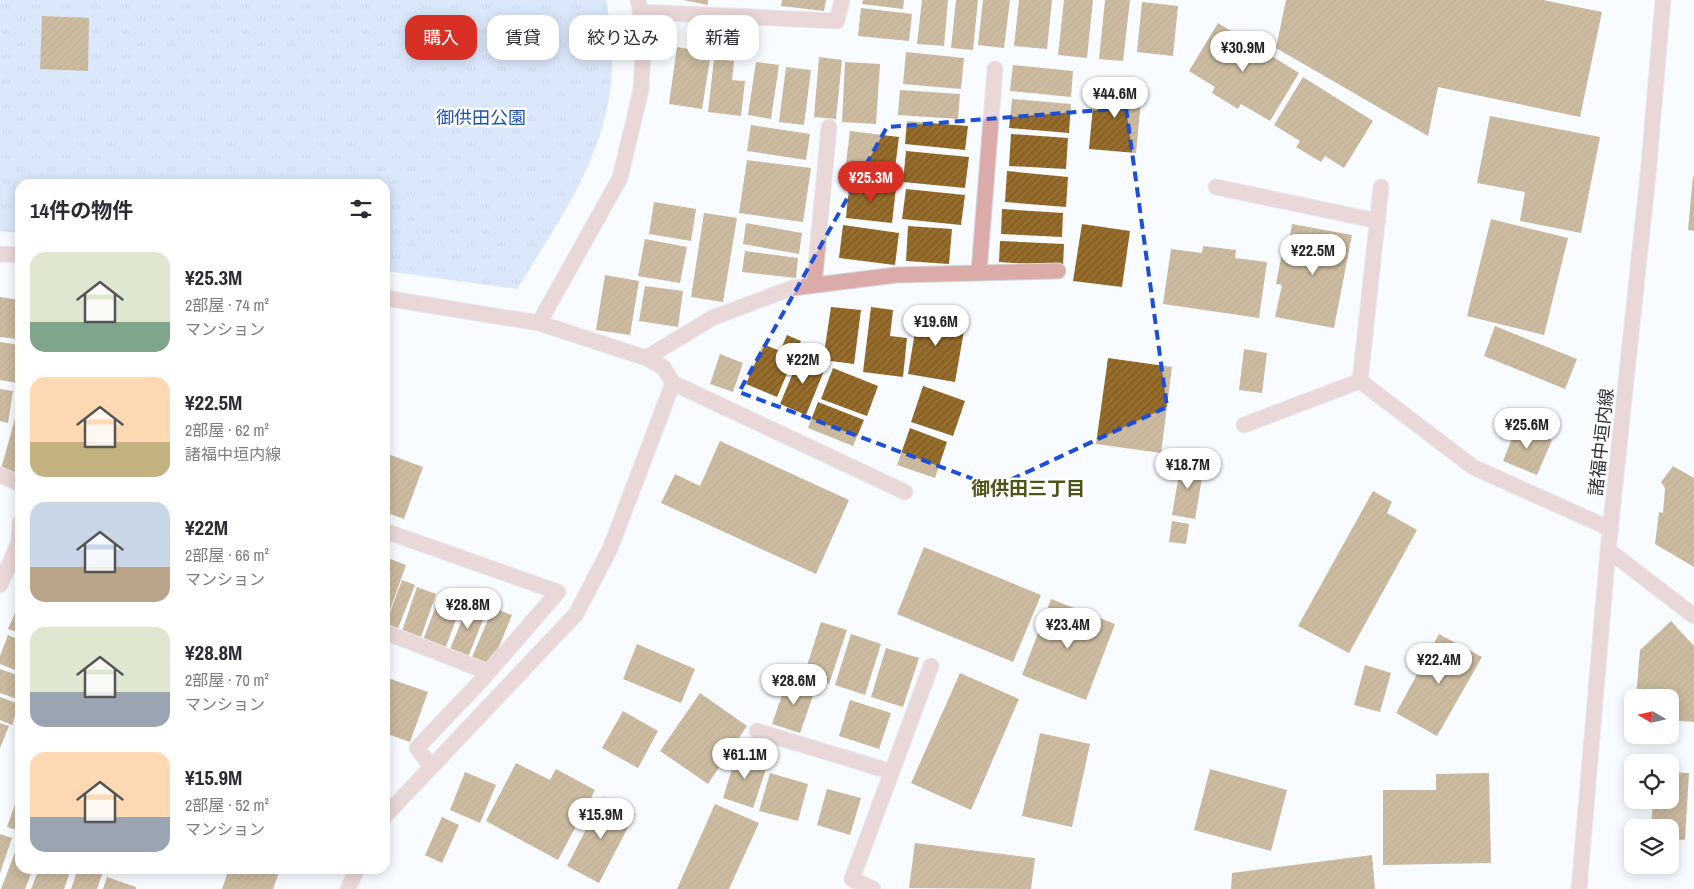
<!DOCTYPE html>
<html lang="ja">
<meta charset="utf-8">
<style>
body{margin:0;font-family:"Archivo Narrow","Noto Sans JP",sans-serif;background:#f2f2f3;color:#2b2b33;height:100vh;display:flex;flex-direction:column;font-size:19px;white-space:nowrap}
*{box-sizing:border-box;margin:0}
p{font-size:16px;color:#7c7c81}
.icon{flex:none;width:28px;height:28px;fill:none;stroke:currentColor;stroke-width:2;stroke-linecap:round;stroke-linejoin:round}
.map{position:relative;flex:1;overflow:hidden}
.details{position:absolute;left:15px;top:179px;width:375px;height:695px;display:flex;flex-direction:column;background:#fff;border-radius:15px;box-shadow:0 2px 12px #0003}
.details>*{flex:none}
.hud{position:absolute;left:405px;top:15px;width:475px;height:45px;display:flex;gap:10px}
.needle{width:32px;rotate:279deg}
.tools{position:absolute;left:1624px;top:689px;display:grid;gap:10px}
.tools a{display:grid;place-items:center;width:55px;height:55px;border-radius:10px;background:#fff;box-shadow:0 2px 12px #0003;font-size:25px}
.price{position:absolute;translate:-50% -42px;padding:0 11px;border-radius:18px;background:#fff;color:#222;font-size:16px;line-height:32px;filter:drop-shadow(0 1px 2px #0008)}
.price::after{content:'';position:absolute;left:50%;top:30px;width:15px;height:11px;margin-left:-8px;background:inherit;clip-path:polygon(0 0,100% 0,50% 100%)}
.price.active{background:#d93025;color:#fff}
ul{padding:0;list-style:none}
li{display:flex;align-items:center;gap:15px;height:125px;padding:0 15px}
li span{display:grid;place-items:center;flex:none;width:140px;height:100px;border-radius:15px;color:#555}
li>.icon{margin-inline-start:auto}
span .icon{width:60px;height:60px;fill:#fffc;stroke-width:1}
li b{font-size:21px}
h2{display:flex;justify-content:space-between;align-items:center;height:60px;padding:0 15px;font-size:21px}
.tag{padding:0 18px;border-radius:15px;background:#fff;box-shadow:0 2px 12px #0003;font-size:18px;line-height:45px}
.tag.active{background:#d93025;color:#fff}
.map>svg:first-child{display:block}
.grass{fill:url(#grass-tufts)}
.building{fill:url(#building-hatch)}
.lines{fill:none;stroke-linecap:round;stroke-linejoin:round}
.service-casing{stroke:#d4d7da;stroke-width:17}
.minor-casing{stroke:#d4d7da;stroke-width:17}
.tertiary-casing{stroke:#d4d7da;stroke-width:17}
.service{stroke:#daaba9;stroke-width:15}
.minor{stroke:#daaba9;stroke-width:15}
.tertiary{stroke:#daaba9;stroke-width:15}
.marked{fill:none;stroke:#1d4ed8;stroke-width:4;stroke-dasharray:10 6;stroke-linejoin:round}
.labels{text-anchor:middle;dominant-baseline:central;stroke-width:5;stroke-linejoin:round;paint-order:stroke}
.park-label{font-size:18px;fill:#2152ab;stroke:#fff}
.street-label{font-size:18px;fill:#2f3133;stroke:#fff}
.neighbourhood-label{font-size:19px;font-weight:bold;fill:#4d5319;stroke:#fff}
</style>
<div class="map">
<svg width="1694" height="889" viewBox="0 0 1694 889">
<defs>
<pattern id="grass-tufts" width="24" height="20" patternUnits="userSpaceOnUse" patternTransform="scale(1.25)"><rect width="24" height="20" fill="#b8cff6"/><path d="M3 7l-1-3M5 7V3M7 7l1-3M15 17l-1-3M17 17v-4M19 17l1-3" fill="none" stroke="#9eb2d3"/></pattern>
<pattern id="building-hatch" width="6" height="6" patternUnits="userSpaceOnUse" patternTransform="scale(1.25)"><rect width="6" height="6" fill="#976d2b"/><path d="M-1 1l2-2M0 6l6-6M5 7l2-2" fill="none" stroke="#7c5a25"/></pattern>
</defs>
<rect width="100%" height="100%" fill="#f8fbff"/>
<!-- grass -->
<path class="grass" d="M 0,0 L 606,0 C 631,121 577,192 517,289 L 385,271 L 385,184 L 20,184 L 20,233 L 0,231 Z"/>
<!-- building -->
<path class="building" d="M 683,0 L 708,0 L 708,5 Z
M 782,0 L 826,0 L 824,11 L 781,6 Z
M 863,0 L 904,0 L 903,9 L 862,4 Z
M 922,0 L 948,0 L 944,46 L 917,44 Z
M 956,0 L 978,0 L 973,50 L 951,48 Z
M 983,0 L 1010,0 L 1004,48 L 978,45 Z
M 1019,0 L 1052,0 L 1047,49 L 1014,46 Z
M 1064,0 L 1093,0 L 1087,58 L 1058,55 Z
M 1105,0 L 1130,0 L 1123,61 L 1099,59 Z
M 1286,0 L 1543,0 L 1602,12 L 1580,117 L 1438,87 L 1428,136 L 1276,48 Z
M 1142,2 L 1178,6 L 1173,56 L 1137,52 Z
M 861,8 L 912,14 L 909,41 L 858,36 Z
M 42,16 L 89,18 L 88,71 L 40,69 Z
M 1218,23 L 1299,73 L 1270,121 L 1241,104 L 1238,109 L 1212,93 L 1215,87 L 1189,71 Z
M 677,47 L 711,53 L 702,109 L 669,104 Z
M 906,52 L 964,58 L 961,89 L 903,84 Z
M 819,57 L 842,60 L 836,119 L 814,117 Z
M 714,59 L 734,61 L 732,80 L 745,81 L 741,116 L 708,112 Z
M 756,62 L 779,65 L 771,119 L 748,115 Z
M 845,62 L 880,64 L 876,124 L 842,122 Z
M 1013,65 L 1073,71 L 1071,97 L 1010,91 Z
M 786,67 L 811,70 L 804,125 L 779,122 Z
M 1303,77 L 1373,121 L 1344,168 L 1325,156 L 1321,162 L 1296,147 L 1300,141 L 1274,125 Z
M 1095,85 L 1142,90 L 1136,153 L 1089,149 Z
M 900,90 L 960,94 L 958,119 L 898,115 Z
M 1012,99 L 1071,104 L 1069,133 L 1009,128 Z
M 1490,116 L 1600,137 L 1581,233 L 1520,221 L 1525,192 L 1477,183 Z
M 907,121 L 968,126 L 965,150 L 905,144 Z
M 751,125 L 810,134 L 806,160 L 747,151 Z
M 850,131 L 899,137 L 894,176 L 845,171 Z
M 1011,134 L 1068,138 L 1066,169 L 1009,166 Z
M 906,151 L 969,157 L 965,188 L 903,182 Z
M 747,160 L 811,168 L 803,222 L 739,213 Z
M 1007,171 L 1068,177 L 1066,207 L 1005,202 Z
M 1693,176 L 1694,176 L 1694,231 L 1688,230 Z
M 849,184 L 896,188 L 892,223 L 846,218 Z
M 906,189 L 965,195 L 961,225 L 902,219 Z
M 654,202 L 696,209 L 691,241 L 649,234 Z
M 1002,209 L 1063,213 L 1062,237 L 1001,234 Z
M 704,213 L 737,218 L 723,302 L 691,297 Z
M 1491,219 L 1568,238 L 1544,335 L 1467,316 Z
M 746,223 L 802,233 L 799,254 L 743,244 Z
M 1082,224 L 1130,231 L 1122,287 L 1073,281 Z
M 1292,224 L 1352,235 L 1334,328 L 1275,317 L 1282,285 L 1276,284 L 1282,253 L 1287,254 Z
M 843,225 L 899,233 L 895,265 L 839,258 Z
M 908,226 L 952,229 L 949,264 L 906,261 Z
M 645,239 L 687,247 L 680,283 L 638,276 Z
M 1000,241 L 1064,244 L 1063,266 L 999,262 Z
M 1203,246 L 1236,250 L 1235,258 L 1267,262 L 1259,318 L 1163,304 L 1171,249 L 1202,253 Z
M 745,251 L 798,258 L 796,278 L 742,272 Z
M 605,275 L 639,281 L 630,335 L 596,330 Z
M 645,286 L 683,291 L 678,327 L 639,321 Z
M 0,297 L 20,300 L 17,339 L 0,337 Z
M 831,307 L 861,310 L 854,364 L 823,360 Z
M 871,307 L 893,310 L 890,336 L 907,338 L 903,377 L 863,372 Z
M 919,308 L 941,311 L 940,321 L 965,325 L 955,382 L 908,374 Z
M 1495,326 L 1577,359 L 1565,389 L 1484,356 Z
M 787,335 L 801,341 L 777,397 L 746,384 L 763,344 L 780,351 Z
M 0,342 L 20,345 L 18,383 L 0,380 Z
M 1244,349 L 1267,353 L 1262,393 L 1239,390 Z
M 720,354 L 743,363 L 733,392 L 710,384 Z
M 800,356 L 826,366 L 806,415 L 780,404 Z
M 1108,358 L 1172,367 L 1161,453 L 1096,444 Z
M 833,368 L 878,386 L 867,416 L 821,399 Z
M 923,386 L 965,401 L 953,436 L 911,422 Z
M 0,389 L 13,391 L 8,423 L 0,421 Z
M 818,402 L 864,420 L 853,446 L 808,428 Z
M 16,415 L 20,416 L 20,474 L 1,469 Z
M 1517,426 L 1552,440 L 1537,475 L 1503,461 Z
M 910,428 L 947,442 L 935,478 L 897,465 Z
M 720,441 L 849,500 L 816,574 L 661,503 L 675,474 L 700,486 Z
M 385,453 L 423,467 L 404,519 L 385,512 Z
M 1181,462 L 1204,466 L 1195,519 L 1172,515 Z
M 1673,466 L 1694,478 L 1694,567 L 1655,544 L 1659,512 L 1663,513 L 1665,488 L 1661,482 Z
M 1373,491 L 1392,502 L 1387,513 L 1417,530 L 1349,653 L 1298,626 Z
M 1172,521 L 1189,524 L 1186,544 L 1169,542 Z
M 924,547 L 1041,595 L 1013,662 L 897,614 Z
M 385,557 L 406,565 L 390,610 L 385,608 Z
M 402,580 L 415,585 L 397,631 L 385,626 Z
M 417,587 L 436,594 L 420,640 L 401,634 Z
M 441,593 L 463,601 L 445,649 L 423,640 Z
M 1051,599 L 1115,624 L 1086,700 L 1022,675 Z
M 20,602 L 20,633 L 8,629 Z
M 469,603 L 487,610 L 468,657 L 450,649 Z
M 493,608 L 512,615 L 491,666 L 472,657 Z
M 1671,621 L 1694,646 L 1694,722 L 1670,720 L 1670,698 L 1636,698 L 1640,650 Z
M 821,622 L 847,630 L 829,684 L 804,675 Z
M 851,634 L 881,644 L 865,695 L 835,685 Z
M 1439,634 L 1482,657 L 1437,736 L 1396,713 Z
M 8,635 L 20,640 L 20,672 L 0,664 L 0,656 Z
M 637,644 L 695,669 L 681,703 L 623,679 Z
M 886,648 L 919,658 L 903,707 L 871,697 Z
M 1365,665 L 1391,673 L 1380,712 L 1354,705 Z
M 0,669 L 20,676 L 20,700 L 0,693 Z
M 960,673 L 1019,699 L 971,810 L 911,783 Z
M 385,677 L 428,692 L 410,742 L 385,733 Z
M 788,678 L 816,687 L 800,733 L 772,724 Z
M 700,693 L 747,726 L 708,784 L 660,751 Z
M 0,697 L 19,704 L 12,725 L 0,720 Z
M 850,700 L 891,713 L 879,749 L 839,736 Z
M 623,711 L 658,731 L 638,768 L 602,748 Z
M 0,723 L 9,726 L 0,748 Z
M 1040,733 L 1090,744 L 1072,827 L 1022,816 Z
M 737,753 L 768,763 L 753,808 L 723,798 Z
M 516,763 L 550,780 L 556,769 L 595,790 L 558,860 L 486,821 Z
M 1210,769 L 1287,790 L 1271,851 L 1194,830 Z
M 465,772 L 496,785 L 480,823 L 450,810 Z
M 1670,772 L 1689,773 L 1685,840 L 1670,839 L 1670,828 L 1651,828 L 1653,800 L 1670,800 Z
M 770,773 L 808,784 L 798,821 L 759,811 Z
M 1489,773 L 1491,863 L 1383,865 L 1383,790 L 1436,790 L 1436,774 Z
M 827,789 L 861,798 L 850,835 L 817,825 Z
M 20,790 L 20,831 L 7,827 Z
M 603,797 L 635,814 L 599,883 L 567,866 Z
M 715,804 L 759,823 L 729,889 L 677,889 Z
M 442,817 L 459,825 L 442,863 L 425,855 Z
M 0,834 L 12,838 L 0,873 Z
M 20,839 L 20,869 L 33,869 L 25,889 L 1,889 Z
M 915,843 L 1035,858 L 1031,889 L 909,888 Z
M 1372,855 L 1375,889 L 1231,889 L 1232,873 Z
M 39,869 L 71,869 L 64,889 L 31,889 Z
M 78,869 L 104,869 L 97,889 L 71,889 Z
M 229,869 L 280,869 L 273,889 L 222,889 Z
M 107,877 L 136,887 L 136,889 L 103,889 Z"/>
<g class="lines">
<!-- service casing -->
<g class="service-casing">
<path id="service" d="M 757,731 L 892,772"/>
</g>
<!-- minor casing -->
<g class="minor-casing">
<path id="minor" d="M 642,12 L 837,21 L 842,0
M 1216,187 L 1378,221
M 1381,187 L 1360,381 L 1473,467 L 1611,529
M 0,254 L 20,255
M 979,272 L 995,69
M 814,285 L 829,127
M 385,298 L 539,323 L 646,358 L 663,367 L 673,383 L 610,549 L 576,614 L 385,816
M 539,323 L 620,178 L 641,90 L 644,31 L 638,0
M 646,358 L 712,318 L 792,288 L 896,275 L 1058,271
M 673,383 L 905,492
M 1244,425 L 1360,381
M 0,475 L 20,484
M 385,531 L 558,592 L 478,684 L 417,748 L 431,766
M 1608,550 L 1694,616
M 0,585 L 19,542 L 20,523
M 385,632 L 488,672
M 348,889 L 357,869
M 873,889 L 852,879 L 931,666"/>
</g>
<!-- tertiary casing -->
<g class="tertiary-casing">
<path id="tertiary" d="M 1579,889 L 1608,550 L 1648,175 L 1663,0"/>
</g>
<!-- service -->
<use href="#service" class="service"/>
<!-- minor -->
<use href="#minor" class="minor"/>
<!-- tertiary -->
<use href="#tertiary" class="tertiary"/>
</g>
<!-- marked area -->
<path d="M0 0H1694V889H0ZM 1126,108 L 1167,407 L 995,487 L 739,392 L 887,127 Z" fill="#f8fbff" fill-opacity=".55" fill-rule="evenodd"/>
<path class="marked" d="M 1126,108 L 1167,407 L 995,487 L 739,392 L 887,127 Z"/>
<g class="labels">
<!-- park labels -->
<g class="park-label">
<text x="481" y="117">御供田公園</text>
</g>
<!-- street labels -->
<g class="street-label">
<text transform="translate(1601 442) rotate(-84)">諸福中垣内線</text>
</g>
<!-- neighbourhood labels -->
<g class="neighbourhood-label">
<text x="1028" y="488">御供田三丁目</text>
</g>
</g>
</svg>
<div class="tools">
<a><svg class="needle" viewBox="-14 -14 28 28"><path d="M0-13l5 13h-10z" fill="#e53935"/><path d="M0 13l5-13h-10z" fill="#7c7c81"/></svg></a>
<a><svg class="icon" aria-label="locate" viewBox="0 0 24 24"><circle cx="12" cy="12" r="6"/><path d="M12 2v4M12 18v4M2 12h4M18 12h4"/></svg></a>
<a><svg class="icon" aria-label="layers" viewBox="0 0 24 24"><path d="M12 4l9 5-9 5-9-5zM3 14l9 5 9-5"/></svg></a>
</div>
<b class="price" style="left:1243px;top:73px">¥30.9M</b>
<b class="price" style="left:1115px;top:119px">¥44.6M</b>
<b class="price active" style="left:871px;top:203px">¥25.3M</b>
<b class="price" style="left:1313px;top:276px">¥22.5M</b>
<b class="price" style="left:936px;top:347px">¥19.6M</b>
<b class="price" style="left:803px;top:385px">¥22M</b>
<b class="price" style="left:1527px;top:450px">¥25.6M</b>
<b class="price" style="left:1188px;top:490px">¥18.7M</b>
<b class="price" style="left:468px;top:630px">¥28.8M</b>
<b class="price" style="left:1068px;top:650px">¥23.4M</b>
<b class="price" style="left:1439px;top:685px">¥22.4M</b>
<b class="price" style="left:794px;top:706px">¥28.6M</b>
<b class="price" style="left:745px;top:780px">¥61.1M</b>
<b class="price" style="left:601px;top:840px">¥15.9M</b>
<div class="hud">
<a class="tag active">購入</a>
<a class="tag">賃貸</a>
<a class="tag">絞り込み</a>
<a class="tag">新着</a>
</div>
<section class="details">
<h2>14件の物件<svg class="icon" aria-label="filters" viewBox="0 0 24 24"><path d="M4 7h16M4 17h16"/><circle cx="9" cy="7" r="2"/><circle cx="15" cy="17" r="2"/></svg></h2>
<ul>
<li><span style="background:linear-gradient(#dfe7d0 70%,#7fa58c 0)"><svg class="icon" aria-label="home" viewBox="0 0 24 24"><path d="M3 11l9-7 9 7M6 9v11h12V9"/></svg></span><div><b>¥25.3M</b><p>2部屋 · 74 m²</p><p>マンション</p></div></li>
<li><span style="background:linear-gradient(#ffd9b3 65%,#c2b280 0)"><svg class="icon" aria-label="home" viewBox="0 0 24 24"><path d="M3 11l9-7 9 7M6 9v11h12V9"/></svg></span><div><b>¥22.5M</b><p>2部屋 · 62 m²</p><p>諸福中垣内線</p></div></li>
<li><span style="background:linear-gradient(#c9d6e8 65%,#b9a48a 0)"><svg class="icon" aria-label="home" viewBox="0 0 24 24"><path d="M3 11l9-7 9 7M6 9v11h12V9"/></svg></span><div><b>¥22M</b><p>2部屋 · 66 m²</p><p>マンション</p></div></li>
<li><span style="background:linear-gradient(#dfe7d0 65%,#9aa5b1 0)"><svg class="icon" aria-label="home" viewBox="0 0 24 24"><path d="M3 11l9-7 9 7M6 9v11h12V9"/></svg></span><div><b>¥28.8M</b><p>2部屋 · 70 m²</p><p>マンション</p></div></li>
<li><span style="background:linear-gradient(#ffd9b3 65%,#9aa5b1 0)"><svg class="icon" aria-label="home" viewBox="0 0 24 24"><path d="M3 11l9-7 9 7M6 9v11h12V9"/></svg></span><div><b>¥15.9M</b><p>2部屋 · 52 m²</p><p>マンション</p></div></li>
</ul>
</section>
</div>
